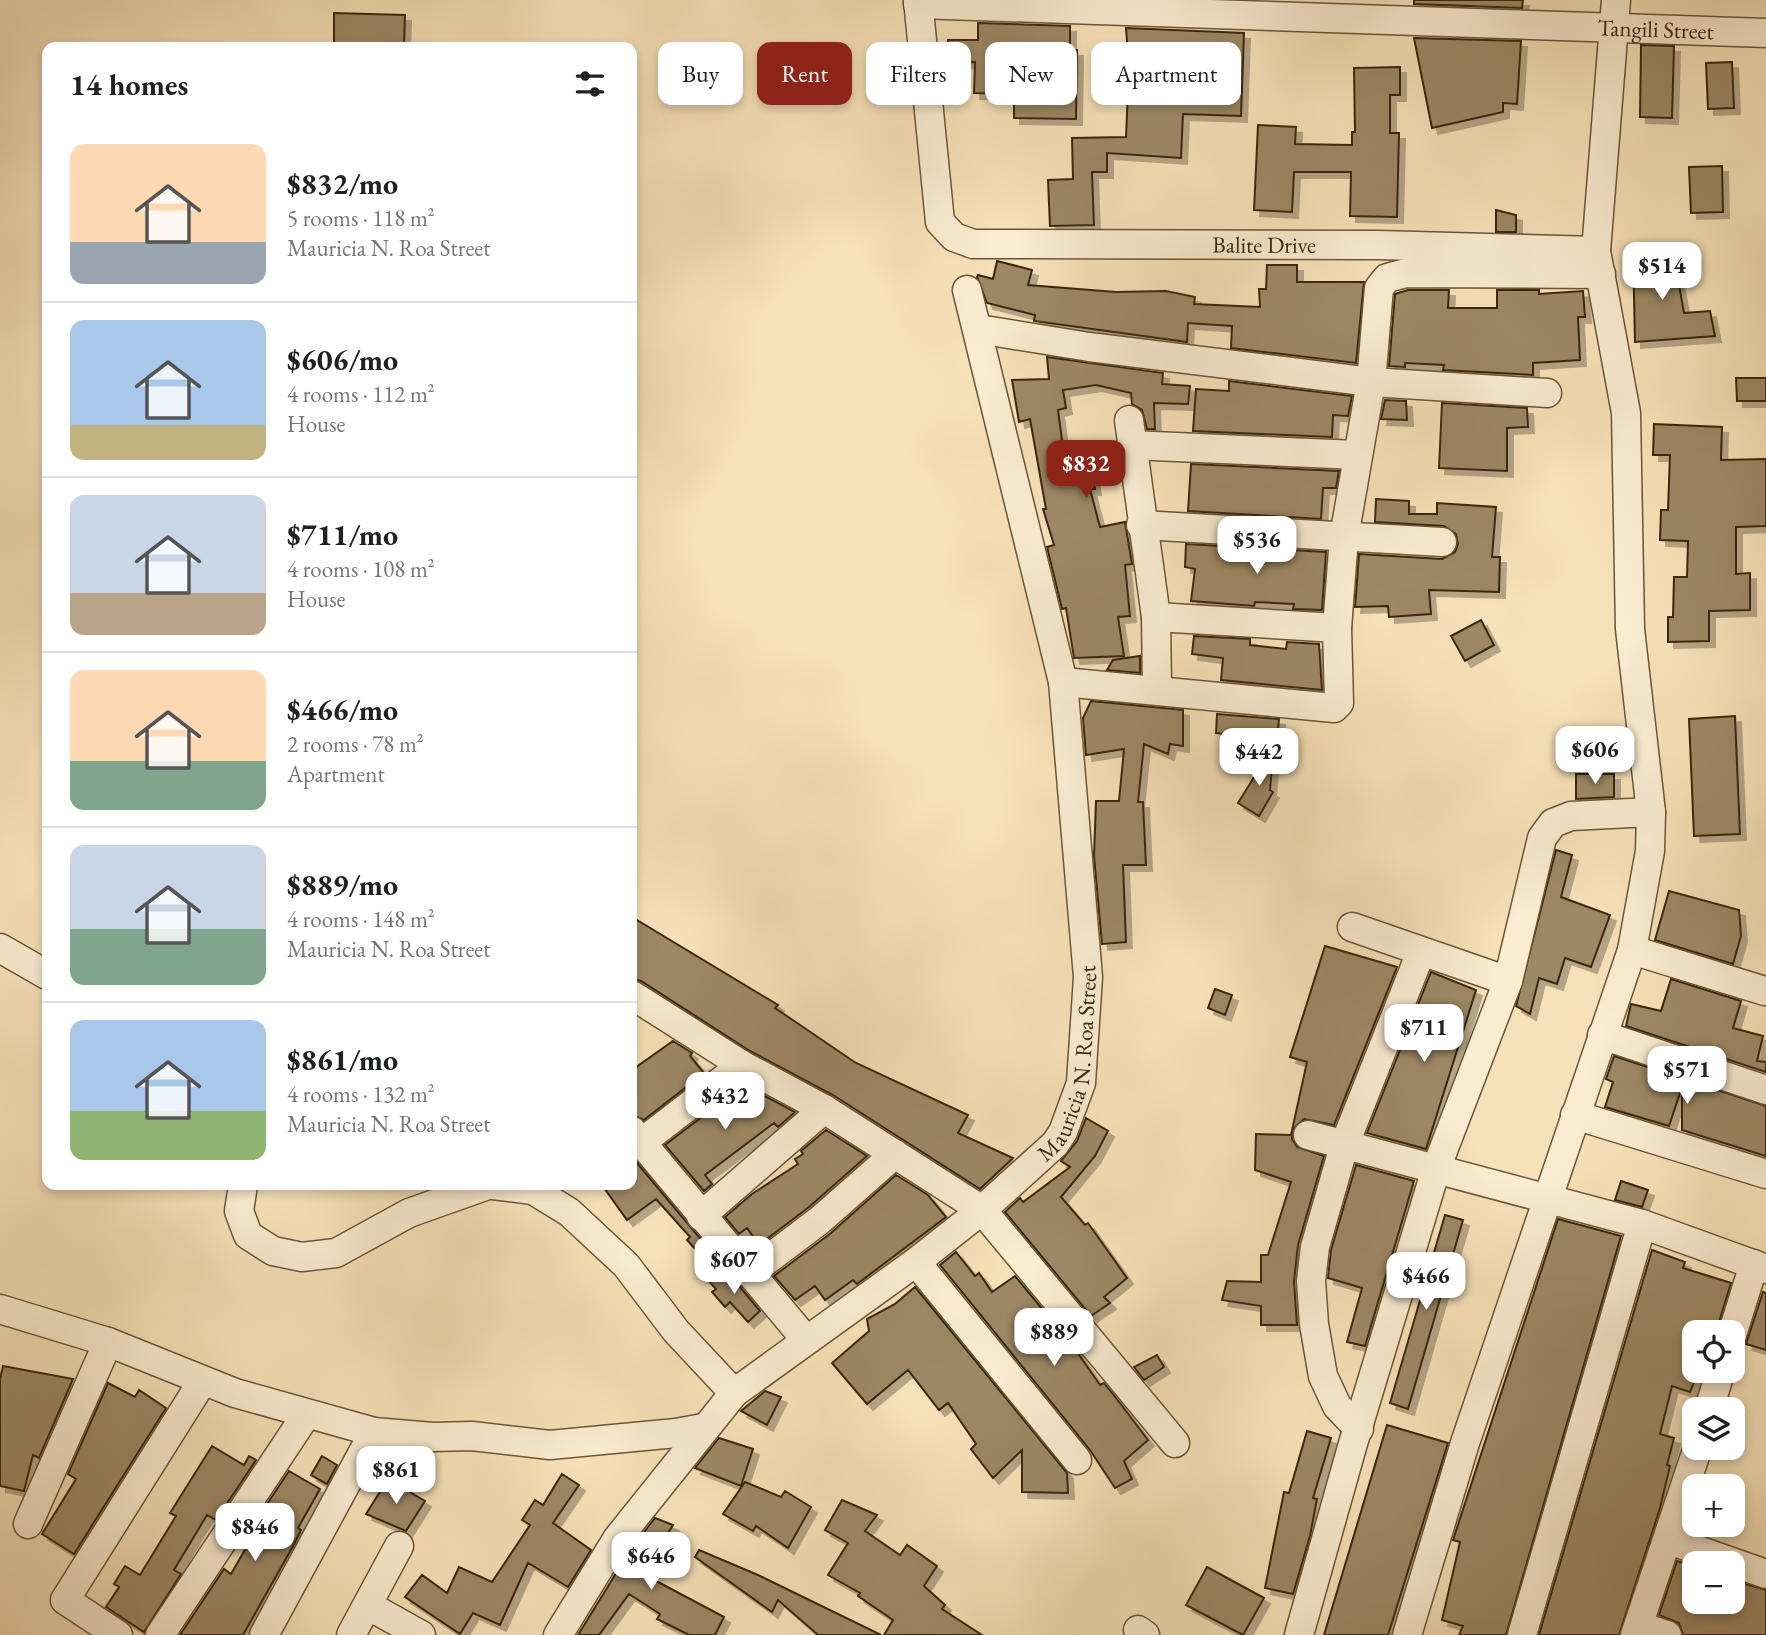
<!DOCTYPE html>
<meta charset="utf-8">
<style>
body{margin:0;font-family:"EB Garamond",serif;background:#f2f2f2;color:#202124;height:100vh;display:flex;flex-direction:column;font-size:26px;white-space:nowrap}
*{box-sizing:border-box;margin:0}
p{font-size:23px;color:#757577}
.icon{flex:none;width:38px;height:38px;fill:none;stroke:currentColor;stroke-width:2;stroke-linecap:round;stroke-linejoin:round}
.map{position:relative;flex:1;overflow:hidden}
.drawer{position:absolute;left:42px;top:42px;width:595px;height:1148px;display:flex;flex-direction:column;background:#fff;border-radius:14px;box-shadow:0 4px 10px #0003}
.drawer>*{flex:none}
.hud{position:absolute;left:658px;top:42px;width:665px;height:63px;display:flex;gap:14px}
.tools{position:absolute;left:1682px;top:1320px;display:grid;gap:14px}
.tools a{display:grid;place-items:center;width:63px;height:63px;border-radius:14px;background:#fff;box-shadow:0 4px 10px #0003;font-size:35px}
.price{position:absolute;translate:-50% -60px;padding:0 16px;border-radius:14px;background:#fff;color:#222;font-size:23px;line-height:46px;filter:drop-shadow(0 2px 4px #0008)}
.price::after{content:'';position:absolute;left:50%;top:42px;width:21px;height:16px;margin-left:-10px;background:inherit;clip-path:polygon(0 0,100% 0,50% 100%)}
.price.active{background:#8f2418;color:#fff}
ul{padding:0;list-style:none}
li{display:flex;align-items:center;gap:21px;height:175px;padding:0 28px}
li+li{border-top:2px solid #e0e0e0}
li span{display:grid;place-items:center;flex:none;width:196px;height:140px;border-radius:14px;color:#555}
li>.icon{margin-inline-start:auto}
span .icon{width:84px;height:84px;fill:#fffc;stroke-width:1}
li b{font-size:30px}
h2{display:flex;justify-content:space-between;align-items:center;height:84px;padding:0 28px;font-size:30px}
.pill{padding:0 24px;border-radius:14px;background:#fff;box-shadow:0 4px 10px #0003;font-size:24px;line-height:63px}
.pill.active{background:#8f2418;color:#fff}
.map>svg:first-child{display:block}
.building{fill:#9d8865;stroke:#3b270c;stroke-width:2;filter:url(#shadow)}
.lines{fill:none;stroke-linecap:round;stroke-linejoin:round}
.minor-casing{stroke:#6a5637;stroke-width:31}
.minor{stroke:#faecd1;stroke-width:28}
.labels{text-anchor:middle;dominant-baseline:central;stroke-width:5;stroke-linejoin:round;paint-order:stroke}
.street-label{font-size:23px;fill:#3b270c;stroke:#faecd1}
</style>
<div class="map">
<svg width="1766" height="1635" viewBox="0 0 1766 1635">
<defs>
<filter id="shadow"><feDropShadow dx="6" dy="6" stdDeviation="0" flood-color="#0004"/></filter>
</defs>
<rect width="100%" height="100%" fill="#f7e1b8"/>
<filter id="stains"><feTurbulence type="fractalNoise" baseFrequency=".00286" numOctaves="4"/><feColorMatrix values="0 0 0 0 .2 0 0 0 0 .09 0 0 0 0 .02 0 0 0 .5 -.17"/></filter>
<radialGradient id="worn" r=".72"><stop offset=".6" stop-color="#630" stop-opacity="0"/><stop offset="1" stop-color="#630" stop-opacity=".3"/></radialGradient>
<!-- building -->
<path class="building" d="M 1414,0 L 1523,0 L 1522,8 L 1414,4 Z
M 334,13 L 405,15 L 404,47 L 334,47 Z
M 978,23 L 1070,26 L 1070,50 L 1077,50 L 1076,119 L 1014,118 L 1014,94 L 974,93 L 975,62 L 948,63 L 948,40 L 978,40 Z
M 1126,28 L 1244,33 L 1241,116 L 1183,114 L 1181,158 L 1107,153 L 1107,172 L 1092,172 L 1094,225 L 1050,226 L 1048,180 L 1073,179 L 1072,138 L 1126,137 L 1129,67 Z
M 1414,38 L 1521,41 L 1517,104 L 1503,103 L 1503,112 L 1432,128 Z
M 1641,45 L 1674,46 L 1672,118 L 1640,117 Z
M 1732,62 L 1734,108 L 1708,109 L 1706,63 Z
M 1400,67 L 1400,95 L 1390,95 L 1390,133 L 1399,133 L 1397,217 L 1350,216 L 1351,172 L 1294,172 L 1292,212 L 1254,210 L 1258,125 L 1296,127 L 1295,144 L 1352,145 L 1352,132 L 1355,132 L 1354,68 Z
M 1722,166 L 1723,212 L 1691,213 L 1689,167 Z
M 1496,210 L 1516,215 L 1516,232 L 1496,232 Z
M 1633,247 L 1665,247 L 1665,280 L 1678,279 L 1684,313 L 1710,311 L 1715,336 L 1635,342 Z
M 997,261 L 1032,270 L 1028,285 L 1116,292 L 1166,291 L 1195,297 L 1194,304 L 1260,307 L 1259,289 L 1266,289 L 1267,265 L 1297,265 L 1297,282 L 1364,282 L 1356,363 L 1231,348 L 1232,326 L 1188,323 L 1187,342 L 1034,321 L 1035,315 L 987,303 L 977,277 L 978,275 L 993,279 Z
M 1408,290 L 1449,290 L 1448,308 L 1497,308 L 1497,290 L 1539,290 L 1539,294 L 1583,291 L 1585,317 L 1578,317 L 1580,360 L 1533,363 L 1533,375 L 1443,370 L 1444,365 L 1405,363 L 1405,367 L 1389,366 L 1395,294 Z
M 1047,357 L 1163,373 L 1162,384 L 1190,386 L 1188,404 L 1154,403 L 1155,429 L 1147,429 L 1142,410 L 1132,404 L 1131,393 L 1096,385 L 1063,390 L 1066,408 L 1058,410 L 1064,455 L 1089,451 L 1095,489 L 1090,489 L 1100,527 L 1125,522 L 1132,564 L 1125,565 L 1130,616 L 1118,617 L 1124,656 L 1074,658 L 1066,608 L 1062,609 L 1047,547 L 1054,545 L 1043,509 L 1046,509 L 1030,419 L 1019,422 L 1012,380 L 1049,379 Z
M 1736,378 L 1766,378 L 1766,401 L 1737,401 Z
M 1229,381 L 1352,396 L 1348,416 L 1333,415 L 1332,437 L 1193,431 L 1196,389 L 1229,391 Z
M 1385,400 L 1406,401 L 1407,420 L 1381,419 Z
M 1442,403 L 1527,408 L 1528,427 L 1507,428 L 1507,471 L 1439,468 Z
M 1654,424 L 1722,427 L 1721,460 L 1766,459 L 1766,526 L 1736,527 L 1736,574 L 1750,573 L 1750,610 L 1709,611 L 1709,641 L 1668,642 L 1668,617 L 1673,617 L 1674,577 L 1687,577 L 1688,541 L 1660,540 L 1661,510 L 1668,510 L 1670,455 L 1653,455 Z
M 1191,464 L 1339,471 L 1336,488 L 1323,488 L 1321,519 L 1188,511 Z
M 1376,499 L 1409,501 L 1409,514 L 1437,514 L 1437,503 L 1496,507 L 1492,557 L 1500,557 L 1499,592 L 1429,590 L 1431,614 L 1389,617 L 1388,606 L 1355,607 L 1359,554 L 1442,559 L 1455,552 L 1458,544 L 1456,534 L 1444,526 L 1375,522 Z
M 1186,544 L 1326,552 L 1322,610 L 1293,609 L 1294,604 L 1255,602 L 1254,606 L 1191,601 L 1195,569 L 1185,567 Z
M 1481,620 L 1494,645 L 1465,661 L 1451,636 Z
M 1194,636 L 1250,639 L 1250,645 L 1286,649 L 1287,642 L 1319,644 L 1322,690 L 1221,680 L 1223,658 L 1192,654 Z
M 1140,656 L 1140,673 L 1107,670 L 1113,660 Z
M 1091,701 L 1183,710 L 1183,746 L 1170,744 L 1168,754 L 1144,744 L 1138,802 L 1143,802 L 1146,865 L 1123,865 L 1126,942 L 1102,944 L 1094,856 L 1096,801 L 1119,801 L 1124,749 L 1086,755 L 1083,718 Z
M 1217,714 L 1279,719 L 1278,730 L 1275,729 L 1274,739 L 1216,733 Z
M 1735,716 L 1740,834 L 1694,836 L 1689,719 Z
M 1274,745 L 1270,790 L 1273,792 L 1259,816 L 1238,803 Z
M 1576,774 L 1614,774 L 1614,797 L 1576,799 Z
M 1556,850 L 1572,855 L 1561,897 L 1610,915 L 1591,967 L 1565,958 L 1557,984 L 1539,978 L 1530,1014 L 1516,1006 Z
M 1669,891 L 1739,910 L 1741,936 L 1733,964 L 1655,940 Z
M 632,917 L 778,1005 L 775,1008 L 856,1063 L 968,1115 L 958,1133 L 1013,1158 L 980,1189 L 833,1095 L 750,1051 L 641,981 L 632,979 Z
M 1325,946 L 1397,967 L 1334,1125 L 1304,1119 L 1292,1130 L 1292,1139 L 1297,1147 L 1324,1156 L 1298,1245 L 1294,1282 L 1297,1325 L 1261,1325 L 1261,1306 L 1222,1300 L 1227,1281 L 1261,1282 L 1261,1255 L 1268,1255 L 1291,1182 L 1255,1170 L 1256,1134 L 1291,1135 L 1307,1062 L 1290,1057 Z
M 1431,972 L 1476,990 L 1426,1149 L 1367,1133 Z
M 1671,979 L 1741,1001 L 1733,1028 L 1763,1036 L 1757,1061 L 1766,1062 L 1766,1072 L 1626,1026 L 1631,1004 L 1661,1011 Z
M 1215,989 L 1232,995 L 1225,1015 L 1208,1008 Z
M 673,1041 L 692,1053 L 690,1056 L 704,1073 L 644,1120 L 632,1115 L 632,1070 Z
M 1614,1056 L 1766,1106 L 1766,1156 L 1682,1130 L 1682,1087 L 1669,1126 L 1605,1107 L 1613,1082 L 1606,1079 Z
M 744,1085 L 795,1112 L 778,1127 L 774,1123 L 705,1175 L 712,1184 L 704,1191 L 665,1145 Z
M 1086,1118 L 1108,1131 L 1095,1156 L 1061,1197 L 1085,1225 L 1088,1223 L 1127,1278 L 1104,1297 L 1110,1303 L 1091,1316 L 1005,1212 L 1020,1198 L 1023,1202 L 1070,1167 L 1061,1161 L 1077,1141 Z
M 826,1130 L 867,1156 L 809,1207 L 759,1245 L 747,1228 L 739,1234 L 725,1217 L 752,1194 L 798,1164 L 795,1159 L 803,1154 L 801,1151 Z
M 632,1157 L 714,1255 L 706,1261 L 687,1240 L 690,1237 L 656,1199 L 627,1220 L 602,1185 L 632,1185 Z
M 1356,1165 L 1414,1181 L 1365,1346 L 1347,1342 L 1362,1288 L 1328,1278 L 1331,1250 Z
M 896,1175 L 928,1195 L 946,1217 L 857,1284 L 853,1280 L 825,1300 L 815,1286 L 795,1300 L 774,1276 L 831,1233 Z
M 1621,1181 L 1648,1190 L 1642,1207 L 1615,1200 Z
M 1445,1215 L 1463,1220 L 1408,1409 L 1390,1403 Z
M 1558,1219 L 1621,1236 L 1506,1635 L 1459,1635 L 1463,1626 L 1442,1620 L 1460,1542 L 1453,1540 Z
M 1652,1250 L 1685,1262 L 1683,1268 L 1731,1283 L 1716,1332 L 1694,1328 L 1694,1371 L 1698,1373 L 1690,1392 L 1672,1386 L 1660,1434 L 1674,1438 L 1667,1465 L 1670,1466 L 1660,1508 L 1619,1635 L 1539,1635 Z
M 956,1252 L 975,1276 L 979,1273 L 992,1292 L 1015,1276 L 1073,1346 L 1100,1385 L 1104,1383 L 1116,1398 L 1148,1440 L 1124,1461 L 1132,1479 L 1115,1488 L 1090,1450 L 940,1265 Z
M 730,1275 L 760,1311 L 748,1322 L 730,1302 L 725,1307 L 712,1292 L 716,1289 L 706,1278 Z
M 915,1287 L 1067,1473 L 1068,1493 L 1022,1492 L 1022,1450 L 993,1478 L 971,1449 L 976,1444 L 948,1403 L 939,1410 L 908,1370 L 867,1404 L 832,1363 L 869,1331 L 867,1319 L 895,1304 Z
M 1763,1292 L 1766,1293 L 1766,1350 L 1746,1344 Z
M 1157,1355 L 1164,1367 L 1144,1380 L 1134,1367 Z
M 3,1366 L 73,1379 L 39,1458 L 33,1455 L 24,1491 L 0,1486 L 0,1379 Z
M 108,1383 L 135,1397 L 139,1390 L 166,1408 L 74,1554 L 42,1534 L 76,1479 L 68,1474 Z
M 765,1391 L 781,1397 L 767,1425 L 741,1411 Z
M 1387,1425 L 1448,1443 L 1388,1635 L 1324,1635 Z
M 1307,1431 L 1331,1438 L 1313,1498 L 1317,1499 L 1310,1536 L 1293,1594 L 1265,1588 L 1284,1492 L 1289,1493 Z
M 719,1438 L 753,1449 L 741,1486 L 695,1468 Z
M 212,1446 L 244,1465 L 249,1456 L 256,1460 L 216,1520 L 207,1515 L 174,1570 L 181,1574 L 144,1632 L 106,1607 L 119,1587 L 114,1584 L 125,1566 L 140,1575 L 176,1516 L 170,1513 Z
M 322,1456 L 337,1465 L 327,1484 L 311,1475 Z
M 289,1471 L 320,1489 L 298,1528 L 301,1530 L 293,1546 L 243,1635 L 180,1635 L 224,1569 L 231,1574 L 250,1541 L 245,1537 Z
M 562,1474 L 579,1485 L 553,1523 L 591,1550 L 568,1587 L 528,1563 L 500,1625 L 473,1613 L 460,1634 L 405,1597 L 422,1575 L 447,1593 L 459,1567 L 492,1582 L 530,1525 L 522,1520 L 535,1500 L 543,1505 Z
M 388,1479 L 425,1501 L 406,1531 L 366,1514 Z
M 745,1482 L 781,1497 L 785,1491 L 811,1507 L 788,1548 L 756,1526 L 753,1531 L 723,1514 Z
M 842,1500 L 877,1515 L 865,1531 L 900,1555 L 907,1545 L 937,1566 L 924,1586 L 945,1605 L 942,1609 L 982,1635 L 884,1635 L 893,1620 L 858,1596 L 860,1593 L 828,1575 L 848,1543 L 825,1530 Z
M 655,1518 L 673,1525 L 643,1574 L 724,1617 L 715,1635 L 689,1635 L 657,1619 L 660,1614 L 629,1594 L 599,1635 L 578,1635 L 631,1549 Z
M 699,1550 L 758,1575 L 881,1635 L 818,1635 L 778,1600 L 772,1612 L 695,1557 Z
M 1677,1561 L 1694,1566 L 1694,1601 L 1732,1601 L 1732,1580 L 1766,1590 L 1766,1635 L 1683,1635 L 1679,1623 L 1659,1615 Z
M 1207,1567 L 1264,1598 L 1243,1635 L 1186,1605 Z"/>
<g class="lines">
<!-- minor casing -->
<g class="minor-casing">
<g id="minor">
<path id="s1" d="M 918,0 L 940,222 L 954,237 L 973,244 L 1378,245 L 1596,251"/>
<path id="s2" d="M 918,4 L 1766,33"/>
<path d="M 978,329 L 1089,347 L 1371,382 L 1547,393"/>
<path d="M 1129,420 L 1156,617 L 1157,689"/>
<path d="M 1131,445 L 1357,455"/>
<path d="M 1141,525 L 1442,542"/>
<path d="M 1156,617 L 1337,628"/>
<path d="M 1063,682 L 1334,708 L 1339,703 L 1337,628 L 1344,537 L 1371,382 L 1379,288 L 1387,278 L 1406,273 L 1601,274"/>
<path d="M 1352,927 L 1508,981"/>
<path d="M 0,948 L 47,975"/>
<path d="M 1632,950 L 1765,991"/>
<path d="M 632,995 L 742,1065 L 824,1109 L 982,1210 L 1175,1443"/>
<path d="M 1602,1035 L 1766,1090"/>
<path d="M 1575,1115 L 1766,1174"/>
<path d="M 632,1131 L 806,1340"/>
<path d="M 1308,1135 L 1642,1224 L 1766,1269"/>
<path d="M 642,1142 L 742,1065"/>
<path d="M 243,1185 L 239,1211 L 248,1235 L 273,1251 L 302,1257 L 336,1253 L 409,1213 L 488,1185"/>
<path d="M 493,1185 L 533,1190 L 569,1212 L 626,1265 L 676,1331 L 734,1393"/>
<path d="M 701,1216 L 824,1109"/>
<path d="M 916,1262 L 1077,1460"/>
<path d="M 750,1273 L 820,1220 L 895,1154"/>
<path d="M 0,1309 L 108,1342 L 235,1393 L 374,1432 L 433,1437 L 472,1436 L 550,1445 L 676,1433 L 703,1428"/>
<path d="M 1732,1335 L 1754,1264"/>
<path d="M 1709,1409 L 1721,1370"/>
<path d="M 1359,1429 L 1337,1406 L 1323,1376 L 1314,1324 L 1311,1281 L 1315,1247 L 1344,1146 L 1421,952"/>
<path d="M 28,1524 L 108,1342"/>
<path d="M 1669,1540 L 1766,1574"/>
<path d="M 369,1606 L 421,1635"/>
<path d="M 1639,1626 L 1667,1635"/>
<path d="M 1138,1630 L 1145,1635"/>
<path d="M 118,1635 L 65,1600 L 202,1382"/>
<path d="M 160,1635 L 306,1415"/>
<path d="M 264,1635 L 374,1432"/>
<path d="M 351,1635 L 399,1546"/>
<path id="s3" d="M 558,1635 L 617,1539 L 734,1393 L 916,1262 L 982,1210 L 1055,1144 L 1063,1132 L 1081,1083 L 1088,977 L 1063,682 L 967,290"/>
<path d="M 1299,1635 L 1352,1447 L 1436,1169 L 1508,981 L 1542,838 L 1553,823 L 1571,816 L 1651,812"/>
<path d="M 1407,1635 L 1465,1443 L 1632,950 L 1650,851 L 1651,812 L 1630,629 L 1626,413 L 1596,251 L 1616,0"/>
<path d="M 1522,1635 L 1642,1224"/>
<path d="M 1635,1635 L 1698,1447"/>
</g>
</g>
<!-- minor -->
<use href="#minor" class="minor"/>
</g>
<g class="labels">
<!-- street labels -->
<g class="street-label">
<text stroke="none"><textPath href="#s2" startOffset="738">Tangili Street</textPath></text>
<text stroke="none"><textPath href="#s1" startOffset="555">Balite Drive</textPath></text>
<text stroke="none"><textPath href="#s3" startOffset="789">Mauricia N. Roa Street</textPath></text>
</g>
</g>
<rect width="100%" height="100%" filter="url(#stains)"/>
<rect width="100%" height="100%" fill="url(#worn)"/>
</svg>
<div class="tools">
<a><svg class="icon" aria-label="locate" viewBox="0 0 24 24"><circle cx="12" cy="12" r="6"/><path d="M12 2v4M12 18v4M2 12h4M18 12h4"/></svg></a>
<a><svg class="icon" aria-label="layers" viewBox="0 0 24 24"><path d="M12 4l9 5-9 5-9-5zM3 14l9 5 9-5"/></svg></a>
<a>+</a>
<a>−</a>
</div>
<b class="price" style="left:1662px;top:302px">$514</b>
<b class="price active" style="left:1086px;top:500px">$832</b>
<b class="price" style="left:1257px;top:576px">$536</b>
<b class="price" style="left:1595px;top:786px">$606</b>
<b class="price" style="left:1259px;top:788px">$442</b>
<b class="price" style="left:1424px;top:1064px">$711</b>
<b class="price" style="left:1687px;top:1106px">$571</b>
<b class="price" style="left:725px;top:1132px">$432</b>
<b class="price" style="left:734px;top:1296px">$607</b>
<b class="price" style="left:1426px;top:1312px">$466</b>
<b class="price" style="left:1054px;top:1368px">$889</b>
<b class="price" style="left:396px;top:1506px">$861</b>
<b class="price" style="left:255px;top:1563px">$846</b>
<b class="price" style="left:651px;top:1592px">$646</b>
<div class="hud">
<a class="pill">Buy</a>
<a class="pill active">Rent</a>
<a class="pill">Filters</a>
<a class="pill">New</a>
<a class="pill">Apartment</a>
</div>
<section class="drawer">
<h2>14 homes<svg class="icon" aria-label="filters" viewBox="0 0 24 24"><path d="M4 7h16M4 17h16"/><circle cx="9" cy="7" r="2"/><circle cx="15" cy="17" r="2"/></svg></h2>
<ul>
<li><span style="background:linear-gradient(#ffd9b3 70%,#9aa5b1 0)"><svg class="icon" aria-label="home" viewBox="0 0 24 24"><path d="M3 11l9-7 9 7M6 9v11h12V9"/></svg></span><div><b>$832/mo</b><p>5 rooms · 118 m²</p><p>Mauricia N. Roa Street</p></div></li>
<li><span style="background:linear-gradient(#a9c7e8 75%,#c2b280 0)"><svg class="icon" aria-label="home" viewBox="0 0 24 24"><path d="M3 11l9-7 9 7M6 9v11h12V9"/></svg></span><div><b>$606/mo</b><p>4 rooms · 112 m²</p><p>House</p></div></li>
<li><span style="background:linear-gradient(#c9d6e8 70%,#b9a48a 0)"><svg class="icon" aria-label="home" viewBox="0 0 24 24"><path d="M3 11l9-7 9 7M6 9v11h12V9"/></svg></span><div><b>$711/mo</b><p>4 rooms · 108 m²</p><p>House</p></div></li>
<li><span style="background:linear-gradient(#ffd9b3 65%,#7fa58c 0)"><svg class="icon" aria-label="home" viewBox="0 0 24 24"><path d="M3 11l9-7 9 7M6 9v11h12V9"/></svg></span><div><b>$466/mo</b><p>2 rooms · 78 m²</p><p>Apartment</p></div></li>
<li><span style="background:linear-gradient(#c9d6e8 60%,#7fa58c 0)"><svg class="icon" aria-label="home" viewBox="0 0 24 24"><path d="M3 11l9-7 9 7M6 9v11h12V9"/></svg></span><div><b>$889/mo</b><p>4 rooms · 148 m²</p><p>Mauricia N. Roa Street</p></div></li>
<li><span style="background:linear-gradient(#a9c7e8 65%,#8fb573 0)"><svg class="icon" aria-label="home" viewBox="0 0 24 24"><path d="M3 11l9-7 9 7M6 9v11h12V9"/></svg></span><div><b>$861/mo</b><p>4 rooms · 132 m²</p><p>Mauricia N. Roa Street</p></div></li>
</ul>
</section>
</div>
